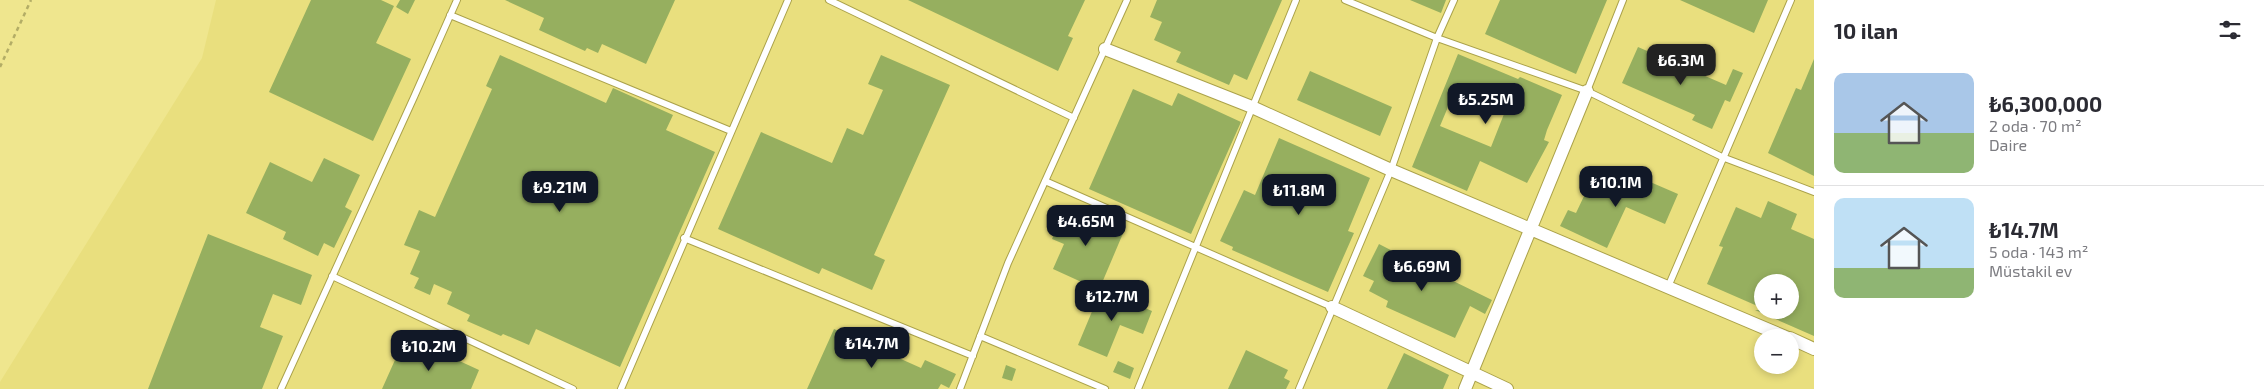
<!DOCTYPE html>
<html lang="tr">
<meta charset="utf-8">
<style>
body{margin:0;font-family:"Exo 2",sans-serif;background:#f7f7f7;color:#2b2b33;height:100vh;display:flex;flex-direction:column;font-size:19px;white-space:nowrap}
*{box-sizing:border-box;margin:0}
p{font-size:16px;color:#7c7c81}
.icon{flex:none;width:28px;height:28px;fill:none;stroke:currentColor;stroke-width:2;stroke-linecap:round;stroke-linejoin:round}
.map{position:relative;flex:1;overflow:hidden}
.panel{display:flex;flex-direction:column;background:#fff;width:450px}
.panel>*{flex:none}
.buttons{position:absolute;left:1754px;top:274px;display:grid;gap:10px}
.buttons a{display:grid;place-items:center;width:45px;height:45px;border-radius:50%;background:#fff;box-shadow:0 2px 8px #0003;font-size:25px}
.price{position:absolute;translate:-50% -42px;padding:0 11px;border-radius:10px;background:#111827;color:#fff;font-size:16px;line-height:32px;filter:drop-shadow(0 1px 2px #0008)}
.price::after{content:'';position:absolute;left:50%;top:30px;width:15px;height:11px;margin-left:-8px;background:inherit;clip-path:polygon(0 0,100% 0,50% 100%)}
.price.selected{background:#222;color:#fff}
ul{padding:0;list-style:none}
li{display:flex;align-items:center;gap:15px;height:125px;padding:0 20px}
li+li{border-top:1px solid #e1e1e2}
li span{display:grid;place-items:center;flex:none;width:140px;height:100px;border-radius:10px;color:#555}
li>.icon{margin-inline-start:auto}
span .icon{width:60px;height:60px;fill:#fffc;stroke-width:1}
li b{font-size:21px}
h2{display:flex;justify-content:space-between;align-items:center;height:60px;padding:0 20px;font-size:21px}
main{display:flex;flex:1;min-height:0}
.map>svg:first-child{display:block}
.built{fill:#e9df7e;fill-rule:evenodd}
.building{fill:#96af5f;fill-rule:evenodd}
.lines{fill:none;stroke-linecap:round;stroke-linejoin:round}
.service-casing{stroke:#aba24a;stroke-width:8}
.minor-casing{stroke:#aba24a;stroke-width:14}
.path{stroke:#b3ad66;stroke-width:2.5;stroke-dasharray:4 4;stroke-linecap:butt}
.service{stroke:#fff;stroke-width:6}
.minor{stroke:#fff;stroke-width:12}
</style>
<main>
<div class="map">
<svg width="1814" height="389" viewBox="0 0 1814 389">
<rect width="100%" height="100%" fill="#efe68e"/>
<!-- built -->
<path class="built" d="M 216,0 L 1814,0 L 1814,389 L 0,389 L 0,382 L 202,58 ZM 1762,282 L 1790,282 L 1790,310 L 1762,310 ZM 1762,338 L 1790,338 L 1790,365 L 1762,365 Z"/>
<!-- building -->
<path class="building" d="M 311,0 L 381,0 L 394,6 L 376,43 L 411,59 L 373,141 L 269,92 Z
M 400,0 L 415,0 L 408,14 L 396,7 Z
M 505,0 L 675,0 L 646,64 L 602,44 L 598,53 L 587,48 L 585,51 L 539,30 L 544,18 Z
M 908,0 L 1085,0 L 1068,36 L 1073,38 L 1058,71 Z
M 1157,0 L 1282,0 L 1247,80 L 1234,74 L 1229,85 L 1176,62 L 1181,52 L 1154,40 L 1162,22 L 1150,17 Z
M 1410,0 L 1446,0 L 1441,13 Z
M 1500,0 L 1607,0 L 1576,74 L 1485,34 Z
M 1680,0 L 1768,0 L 1754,33 Z
M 1638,47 L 1726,85 L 1733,69 L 1743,73 L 1730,102 L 1725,100 L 1712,129 L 1692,120 L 1695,115 L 1622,83 Z
M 1458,54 L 1518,79 L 1520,77 L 1562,95 L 1547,130 L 1544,140 L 1549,142 L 1527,183 L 1480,161 L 1467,191 L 1412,167 ZM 1456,88 L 1506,109 L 1491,147 L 1440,126 Z
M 500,55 L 606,103 L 613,88 L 673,115 L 666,130 L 715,152 L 620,367 L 536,329 L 529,345 L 503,334 L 501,336 L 467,321 L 470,315 L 447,304 L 452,292 L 434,284 L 430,295 L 414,288 L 419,278 L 410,274 L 420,251 L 404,245 L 419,210 L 435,217 L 492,89 L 486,86 Z
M 881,55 L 950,85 L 874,255 L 885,260 L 872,290 L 822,268 L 819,274 L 718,229 L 761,132 L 832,163 L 847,128 L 863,135 L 883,90 L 868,84 Z
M 1814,59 L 1814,176 L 1768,153 L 1796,88 L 1801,90 Z
M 1310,71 L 1392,107 L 1380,136 L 1297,100 Z
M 1133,89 L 1172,106 L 1178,93 L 1241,122 L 1191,234 L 1089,189 Z
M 1279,138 L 1370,178 L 1348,231 L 1354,233 L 1328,292 L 1232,250 L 1233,247 L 1220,241 L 1244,190 L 1255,195 Z
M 324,158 L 360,175 L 345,207 L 352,211 L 334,248 L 324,243 L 318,256 L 283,239 L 286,232 L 246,213 L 270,162 L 312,182 Z
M 1594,175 L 1634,194 L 1641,178 L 1678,194 L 1665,224 L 1626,207 L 1607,248 L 1560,226 L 1568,210 L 1576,213 Z
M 1768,201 L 1797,214 L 1791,229 L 1814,239 L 1814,336 L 1755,310 L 1790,310 L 1790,282 L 1762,282 L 1762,308 L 1707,284 L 1723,247 L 1719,246 L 1736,207 L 1761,218 Z
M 1066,206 L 1124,231 L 1099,290 L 1053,269 L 1064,244 L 1052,239 Z
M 208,234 L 312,275 L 301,305 L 273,294 L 260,327 L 283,336 L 262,389 L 148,389 Z
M 1379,244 L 1443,277 L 1443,276 L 1492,300 L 1485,314 L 1470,306 L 1455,338 L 1386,307 L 1388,301 L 1369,291 L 1374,281 L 1363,276 Z
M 1101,290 L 1152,311 L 1143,334 L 1120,325 L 1107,357 L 1078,345 Z
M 834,329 L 921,368 L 925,360 L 956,374 L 949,388 L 941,384 L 938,389 L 807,389 Z
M 403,342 L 437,357 L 440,352 L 479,370 L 471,389 L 382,389 Z
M 1246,350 L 1288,370 L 1284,378 L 1290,381 L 1286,389 L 1228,389 Z
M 1404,353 L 1449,375 L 1443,389 L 1387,389 Z
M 1118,361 L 1134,368 L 1130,379 L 1113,372 Z
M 1006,365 L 1016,369 L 1012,381 L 1002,378 Z"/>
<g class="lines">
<!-- service casing -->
<g class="service-casing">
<path id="service" d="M 829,0 L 1074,118
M 1345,0 L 1437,38 L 1587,91 L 1722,157 L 1814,192
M 450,15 L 731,131
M 1587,91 L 1623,0
M 1045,181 L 1332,307
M 684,238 L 973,356
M 332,276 L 573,389
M 1668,287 L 1791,0
M 980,336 L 1105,389
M 281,389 L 414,97 L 457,0
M 621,389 L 788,0
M 960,389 L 1008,263 L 1127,0
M 1138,389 L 1296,0
M 1299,389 L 1391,170 L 1437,38 L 1454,0"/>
</g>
<!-- minor casing -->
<g class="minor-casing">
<path id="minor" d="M 1105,49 L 1252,107 L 1391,170 L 1788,338
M 1332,307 L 1507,389
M 1790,338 L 1814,349
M 1465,389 L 1587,91"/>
</g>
<!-- path -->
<path class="path" d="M 0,67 L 31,0"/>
<!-- service -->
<use href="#service" class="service"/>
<!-- minor -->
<use href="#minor" class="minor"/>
</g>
</svg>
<div class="buttons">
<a>+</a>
<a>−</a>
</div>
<b class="price selected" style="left:1681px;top:86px">₺6.3M</b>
<b class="price" style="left:1486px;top:125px">₺5.25M</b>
<b class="price" style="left:1616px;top:208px">₺10.1M</b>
<b class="price" style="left:560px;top:213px">₺9.21M</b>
<b class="price" style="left:1299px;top:216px">₺11.8M</b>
<b class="price" style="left:1086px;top:247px">₺4.65M</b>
<b class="price" style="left:1422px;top:292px">₺6.69M</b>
<b class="price" style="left:1112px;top:322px">₺12.7M</b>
<b class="price" style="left:872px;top:369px">₺14.7M</b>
<b class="price" style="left:429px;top:372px">₺10.2M</b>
</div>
<section class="panel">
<h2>10 ilan<svg class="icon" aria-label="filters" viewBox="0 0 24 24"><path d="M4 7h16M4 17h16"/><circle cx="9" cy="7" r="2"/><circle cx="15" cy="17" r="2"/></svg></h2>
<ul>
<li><span style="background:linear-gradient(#a9c7e8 60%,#8fb573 0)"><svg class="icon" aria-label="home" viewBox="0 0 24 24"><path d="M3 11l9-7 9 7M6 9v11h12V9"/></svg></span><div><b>₺6,300,000</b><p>2 oda · 70 m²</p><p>Daire</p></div></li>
<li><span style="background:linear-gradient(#bfe0f5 70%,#8fb573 0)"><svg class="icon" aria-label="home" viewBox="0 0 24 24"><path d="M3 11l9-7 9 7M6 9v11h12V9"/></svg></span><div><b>₺14.7M</b><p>5 oda · 143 m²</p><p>Müstakil ev</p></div></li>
</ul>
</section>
</main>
